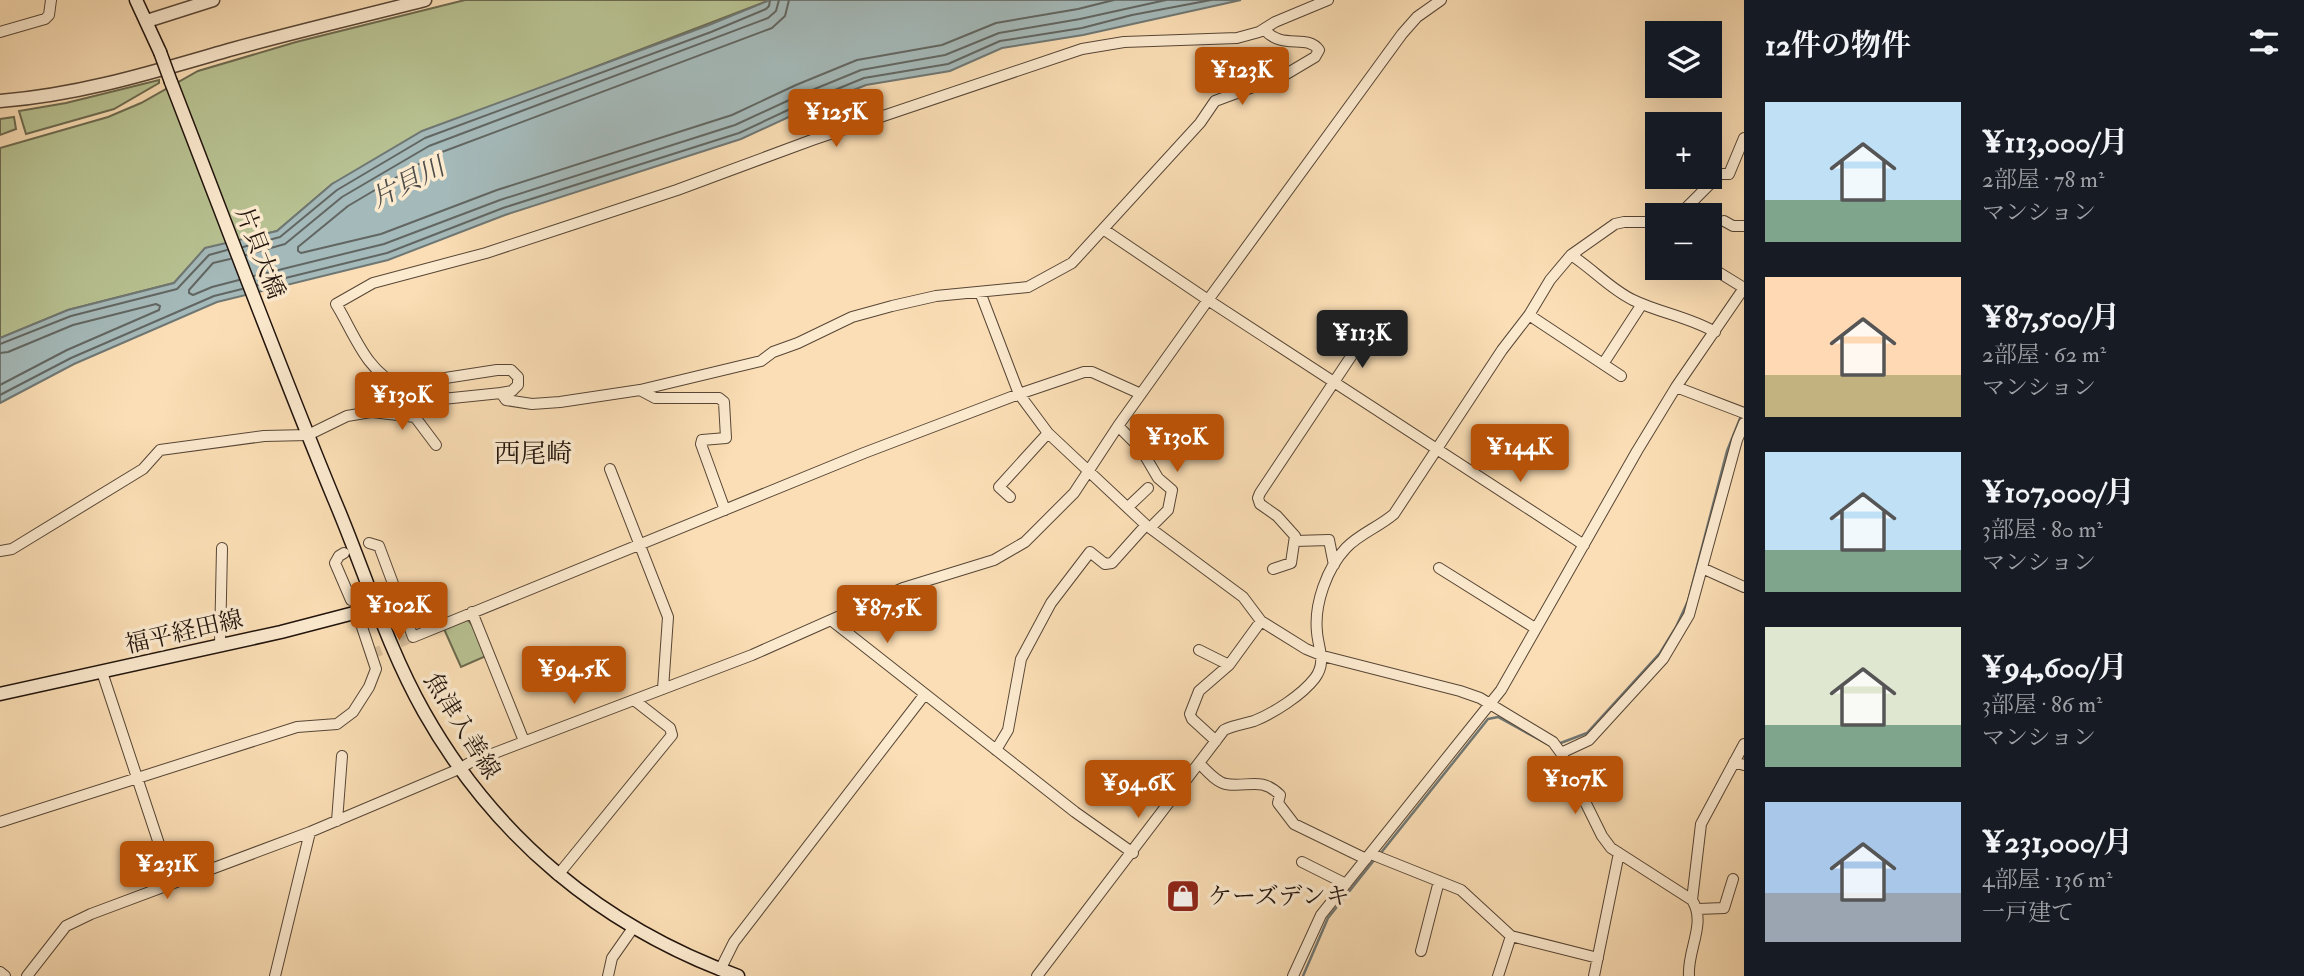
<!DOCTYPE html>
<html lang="ja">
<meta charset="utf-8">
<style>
body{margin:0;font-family:"IM FELL Double Pica","Noto Serif JP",serif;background:#242831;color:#f1f3f6;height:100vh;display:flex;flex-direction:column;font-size:26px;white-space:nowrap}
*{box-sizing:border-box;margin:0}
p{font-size:23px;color:#9ea1a6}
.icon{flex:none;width:38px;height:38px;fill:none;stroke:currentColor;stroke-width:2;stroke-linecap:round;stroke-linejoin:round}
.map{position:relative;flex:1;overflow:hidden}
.panel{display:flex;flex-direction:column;background:#171b24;width:560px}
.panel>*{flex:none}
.fabs{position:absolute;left:1645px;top:21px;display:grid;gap:14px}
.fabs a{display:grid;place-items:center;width:77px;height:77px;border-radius:0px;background:#171b24;box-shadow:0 7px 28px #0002;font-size:35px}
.price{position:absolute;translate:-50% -60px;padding:0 16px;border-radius:7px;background:#b45309;color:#fff;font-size:23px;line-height:46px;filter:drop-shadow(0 2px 4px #0008)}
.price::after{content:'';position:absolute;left:50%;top:42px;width:21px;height:16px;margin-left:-10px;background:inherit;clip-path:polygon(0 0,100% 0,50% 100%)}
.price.selected{background:#222;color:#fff}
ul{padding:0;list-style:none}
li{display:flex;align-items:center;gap:21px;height:175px;padding:0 21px}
li span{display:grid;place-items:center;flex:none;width:196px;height:140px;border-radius:0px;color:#555}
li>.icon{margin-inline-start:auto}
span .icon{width:84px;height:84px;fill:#fffc;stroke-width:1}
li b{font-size:30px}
h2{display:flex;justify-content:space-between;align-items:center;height:84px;padding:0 21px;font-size:30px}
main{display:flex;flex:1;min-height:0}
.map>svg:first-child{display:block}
.green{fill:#b8c292;stroke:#6c6a4f;stroke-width:2}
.water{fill:#a4b9b9;stroke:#6f7774;stroke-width:2}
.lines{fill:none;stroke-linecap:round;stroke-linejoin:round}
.shore{stroke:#626662;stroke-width:2}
.stream{stroke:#6f7774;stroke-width:2.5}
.minor-tunnel{stroke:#dac09c;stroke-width:10;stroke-dasharray:10 5;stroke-linecap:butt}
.minor-casing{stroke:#574636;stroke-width:12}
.tertiary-casing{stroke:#574636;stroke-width:15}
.secondary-casing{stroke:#20130c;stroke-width:15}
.minor{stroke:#fceacf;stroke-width:10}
.tertiary{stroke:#fceacf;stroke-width:12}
.secondary{stroke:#fceacf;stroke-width:12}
.secondary-bridge-casing{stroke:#20130c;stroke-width:15;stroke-linecap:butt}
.secondary-bridge{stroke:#fceacf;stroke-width:12}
.labels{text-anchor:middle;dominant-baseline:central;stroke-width:7;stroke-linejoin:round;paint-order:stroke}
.street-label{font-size:24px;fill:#20130c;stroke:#fceacf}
.poi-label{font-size:24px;fill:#20130c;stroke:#fceacf;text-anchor:start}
.water-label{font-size:26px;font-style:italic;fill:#4e4d49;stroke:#fceacf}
.neighbourhood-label{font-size:26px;fill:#20130c;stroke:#fceacf}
</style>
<main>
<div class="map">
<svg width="1744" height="976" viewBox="0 0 1744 976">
<rect width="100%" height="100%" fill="#fbdeb5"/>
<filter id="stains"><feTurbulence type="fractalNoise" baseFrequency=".00286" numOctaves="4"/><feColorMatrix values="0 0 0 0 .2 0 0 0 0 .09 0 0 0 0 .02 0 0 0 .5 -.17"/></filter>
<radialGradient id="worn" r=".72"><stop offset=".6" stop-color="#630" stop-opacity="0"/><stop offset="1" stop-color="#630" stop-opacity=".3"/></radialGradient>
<!-- green -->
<path class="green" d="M 465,0 L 770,0 L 574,75 L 332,184 L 277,231 L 205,249 L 174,283 L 68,310 L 0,338 L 0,148 L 108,117 L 141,103 L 198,71 L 296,42 Z
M 159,80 L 159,83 L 114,109 L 26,134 L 19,111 L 66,103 Z
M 14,117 L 16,129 L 0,135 L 0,119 Z
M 467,619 L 474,627 L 486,656 L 461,667 L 444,629 Z"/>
<!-- water -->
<path class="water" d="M 770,0 L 1241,0 L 1083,35 L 1002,48 L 950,71 L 866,85 L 806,109 L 741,139 L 505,215 L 388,260 L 217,302 L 74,364 L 0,403 L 0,338 L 68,310 L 174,283 L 205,248 L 277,231 L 332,184 L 422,131 L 709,25 Z"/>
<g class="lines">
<!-- shore -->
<path class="shore" d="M 789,0 L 785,16 L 772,28 L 434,155 L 348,206 L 298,247 L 298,251 L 301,253 L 381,234 L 497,190 L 732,115 L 796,85 L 857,60 L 942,45 L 996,23 L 1078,9 L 1114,0
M 243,247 L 280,237 L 337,190 L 425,138 L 711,32 L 766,9 L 769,6 L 770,0
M 246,255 L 285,244 L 342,197 L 429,146 L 768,18 L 776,11 L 779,0
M 230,259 L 213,263 L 189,290 L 189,293 L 193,295 L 212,287 L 239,280
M 254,276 L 384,244 L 500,200 L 735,125 L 800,95 L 861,70 L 945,55 L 999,33 L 1080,19 L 1166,0
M 257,285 L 387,253 L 503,208 L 739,133 L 803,103 L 864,78 L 948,64 L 1000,41 L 1082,28 L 1132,15 L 1211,0
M 0,344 L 71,316 L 177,289 L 209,255 L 227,250
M 0,353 L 8,352 L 73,325 L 156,304 L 160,306 L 159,310 L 67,350 L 0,385
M 0,395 L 71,358 L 214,296 L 242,289"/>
<!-- stream -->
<path class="stream" d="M 1558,744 L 1587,733 L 1660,653 L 1676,627 L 1688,601 L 1727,451 L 1741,416
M 1380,854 L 1488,719 L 1498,717 L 1551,746
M 1303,976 L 1328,918 L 1375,859"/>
<!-- minor-tunnel -->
<path class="minor-tunnel" d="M 372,654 L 413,637"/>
<!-- minor casing -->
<g class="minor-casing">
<path id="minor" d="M 0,32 L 45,19 L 49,15 L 51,0
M 1679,215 L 1720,174 L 1729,174 L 1744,138
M 1724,221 L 1733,226 L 1744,226
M 1103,229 L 1208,300 L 1584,545
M 1571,255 L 1615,224 L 1624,222 L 1657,222
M 1710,267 L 1744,288
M 980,292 L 1019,394 L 1048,433 L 1146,525 L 1243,597 L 1261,621 L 1306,649 L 1323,656 L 1460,691 L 1480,698 L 1553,742 L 1561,753 L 1602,836 L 1611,848 L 1692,900 C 1707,923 1687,950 1689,976
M 1529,315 L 1621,376
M 1603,364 L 1642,304
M 1676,387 L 1744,413
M 640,390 L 761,361 L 773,352 L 798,343 L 852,317 L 892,306 L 936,296 L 1028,287 L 1072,263 L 1200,123 L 1215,101 L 1283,76 L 1315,57 L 1319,50 C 1307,33 1282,51 1264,29
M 501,393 L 512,391 L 518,385 L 518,377 L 511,370 L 497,370 L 400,385 C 367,374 353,331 336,304 L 373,283 L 486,253 L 562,228 L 677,190 L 812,140 L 1082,49 L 1124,42 L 1237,38 L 1259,32 L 1275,22 L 1328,0
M 372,412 L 415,417 L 436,445
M 1118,426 L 1141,449 L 1158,478 L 1172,490 L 1168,510 L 1150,528
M 610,469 L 668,617 L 663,689
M 1010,497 L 999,487 L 1048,433
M 1128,507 L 1148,488
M 1295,541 L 1329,540 L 1334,565
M 369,543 L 379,546 L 413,637 L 864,453 L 1019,394 L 1084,372 L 1092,372 L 1141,394
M 0,551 L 12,549 L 143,469 L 160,450 L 264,436 L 308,435 L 347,416 L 371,412 L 394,404 L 501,393 L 506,400 L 532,404 L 560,402 L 640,390 L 655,398 L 719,398 L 724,402 L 726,438 L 702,440 L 701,444 L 725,510
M 344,553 L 339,556 L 335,563 L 351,600
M 1439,568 L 1535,628
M 1702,568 L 1744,587
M 1273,569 L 1291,563 L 1295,536 L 1277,516 L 1260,504 L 1258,498 L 1260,493 L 1362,340
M 472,612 L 524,741
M 831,620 L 1075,812 L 1133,853
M 220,644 L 222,548
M 1199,650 L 1229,665 L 1199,691 L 1190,714 L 1192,719 L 1216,741
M 1229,665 L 1261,621
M 102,672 L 172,883
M 996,750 L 1008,730 L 1021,659 L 1051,603 L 1090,552 L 1105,564 L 1112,563 L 1146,525
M 1561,753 L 1589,740 L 1663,659 L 1689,615 L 1737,440 L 1744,423
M 1734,762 L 1744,765
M 1199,763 C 1206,770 1216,782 1226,784 C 1247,788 1261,776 1280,795 L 1278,803 L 1294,824 L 1366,859
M 1099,778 L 1112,775 L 1122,775 L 1167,805
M 337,821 L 342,756
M 0,822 L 297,727 L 337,724 L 353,712 L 369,687 L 376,669 L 362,627
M 1371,854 L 1461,890 L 1511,936 L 1598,958
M 1302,862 L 1346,884
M 558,875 L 672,735 L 670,728 L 634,700
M 1692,900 L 1701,824 L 1744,744
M 1698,909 L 1724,908 L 1733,879
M 1421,951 L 1439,881
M 720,970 L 734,942 L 925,694
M 0,972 L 5,976
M 27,976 L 66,926 L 91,914 L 310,832 L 459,769 L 471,762 L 752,655 L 903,588 L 994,560 L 1025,542 L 1074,493 L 1118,426 L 1208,300 L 1402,34 L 1417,17 L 1441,0
M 275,976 L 310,832
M 608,976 L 612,958 L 633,928
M 1037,976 L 1224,730 C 1234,725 1244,724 1254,721 C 1274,713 1302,695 1315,678 C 1327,662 1318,648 1317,632 C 1314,604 1327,568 1346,548 C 1359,534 1379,527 1394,514 L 1502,350 L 1529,315 L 1550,280 L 1571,255 C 1593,269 1610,289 1633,300 C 1660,313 1689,317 1715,332
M 1293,976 L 1321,915 L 1501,690 L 1637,451 L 1676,387 L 1744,288
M 1498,976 L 1511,936
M 1594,976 L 1619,853"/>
</g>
<!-- tertiary casing -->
<g class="tertiary-casing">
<path id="tertiary" d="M 147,21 L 213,0
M 0,101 C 79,95 153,72 229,50 C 294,32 359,17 425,0"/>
</g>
<!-- secondary casing -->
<g class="secondary-casing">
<path id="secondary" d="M 136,0 L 160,52
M 171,82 C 225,221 277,361 334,499 C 364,569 386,645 424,712 C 495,838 603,927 738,976
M 0,694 L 281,632 L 377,607"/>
</g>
<!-- minor -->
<use href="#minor" class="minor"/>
<!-- tertiary -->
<use href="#tertiary" class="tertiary"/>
<!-- secondary -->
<use href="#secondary" class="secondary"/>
<!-- secondary-bridge casing -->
<g class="secondary-bridge-casing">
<path id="secondary-bridge" d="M 160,52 L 171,82"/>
</g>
<!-- secondary-bridge -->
<use href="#secondary-bridge" class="secondary-bridge"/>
</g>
<!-- icons -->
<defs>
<g id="shop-square" transform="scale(1.75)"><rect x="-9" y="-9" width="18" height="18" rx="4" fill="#8f2418" stroke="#fceacf"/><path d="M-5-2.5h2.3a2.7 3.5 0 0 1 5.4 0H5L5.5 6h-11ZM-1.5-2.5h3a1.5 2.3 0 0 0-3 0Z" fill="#fff"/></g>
</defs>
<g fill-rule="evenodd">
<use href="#shop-square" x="1183" y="896"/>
</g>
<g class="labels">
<!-- street labels -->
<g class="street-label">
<text transform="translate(260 253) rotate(69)">片貝大橋</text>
<text transform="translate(184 632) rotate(-13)">福平経田線</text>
<text transform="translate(462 726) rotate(58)">魚津入善線</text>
</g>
<!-- poi labels -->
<g class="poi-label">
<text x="1208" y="896">ケーズデンキ</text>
</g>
<!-- water labels -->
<g class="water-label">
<text transform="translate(408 183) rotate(-27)">片貝川</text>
</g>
<!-- neighbourhood labels -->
<g class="neighbourhood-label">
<text x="533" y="454">西尾崎</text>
</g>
</g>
<rect width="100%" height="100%" filter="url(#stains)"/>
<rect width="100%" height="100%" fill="url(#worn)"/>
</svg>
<div class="fabs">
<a><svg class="icon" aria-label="layers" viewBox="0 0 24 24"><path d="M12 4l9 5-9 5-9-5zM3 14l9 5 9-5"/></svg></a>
<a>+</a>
<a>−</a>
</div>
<b class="price" style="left:1242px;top:107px">¥123K</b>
<b class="price" style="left:836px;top:149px">¥125K</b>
<b class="price selected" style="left:1362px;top:370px">¥113K</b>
<b class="price" style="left:402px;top:432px">¥130K</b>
<b class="price" style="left:1177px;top:474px">¥130K</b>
<b class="price" style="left:1520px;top:484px">¥144K</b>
<b class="price" style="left:399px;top:642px">¥102K</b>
<b class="price" style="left:887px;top:645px">¥87.5K</b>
<b class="price" style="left:574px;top:706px">¥94.5K</b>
<b class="price" style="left:1575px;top:816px">¥107K</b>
<b class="price" style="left:1138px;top:820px">¥94.6K</b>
<b class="price" style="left:167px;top:901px">¥231K</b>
</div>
<section class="panel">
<h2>12件の物件<svg class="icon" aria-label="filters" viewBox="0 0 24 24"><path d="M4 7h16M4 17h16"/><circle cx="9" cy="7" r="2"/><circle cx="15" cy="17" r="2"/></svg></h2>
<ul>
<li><span style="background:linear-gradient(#bfe0f5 70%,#7fa58c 0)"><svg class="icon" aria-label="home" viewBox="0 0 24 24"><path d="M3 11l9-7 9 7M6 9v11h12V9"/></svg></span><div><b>¥113,000/月</b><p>2部屋 · 78 m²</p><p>マンション</p></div></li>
<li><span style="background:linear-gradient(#ffd9b3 70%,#c2b280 0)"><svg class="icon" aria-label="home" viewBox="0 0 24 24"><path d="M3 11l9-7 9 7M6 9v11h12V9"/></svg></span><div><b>¥87,500/月</b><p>2部屋 · 62 m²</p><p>マンション</p></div></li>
<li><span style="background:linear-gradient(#bfe0f5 70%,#7fa58c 0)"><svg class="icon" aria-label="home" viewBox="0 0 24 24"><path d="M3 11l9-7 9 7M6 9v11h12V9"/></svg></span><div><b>¥107,000/月</b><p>3部屋 · 80 m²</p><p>マンション</p></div></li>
<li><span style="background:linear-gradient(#dfe7d0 70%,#7fa58c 0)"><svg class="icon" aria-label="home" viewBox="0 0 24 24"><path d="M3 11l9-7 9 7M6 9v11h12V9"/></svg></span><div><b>¥94,600/月</b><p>3部屋 · 86 m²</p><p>マンション</p></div></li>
<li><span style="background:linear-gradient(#a9c7e8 65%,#9aa5b1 0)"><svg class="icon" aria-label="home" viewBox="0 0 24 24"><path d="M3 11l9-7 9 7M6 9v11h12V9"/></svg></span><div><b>¥231,000/月</b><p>4部屋 · 136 m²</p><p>一戸建て</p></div></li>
</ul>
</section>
</main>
